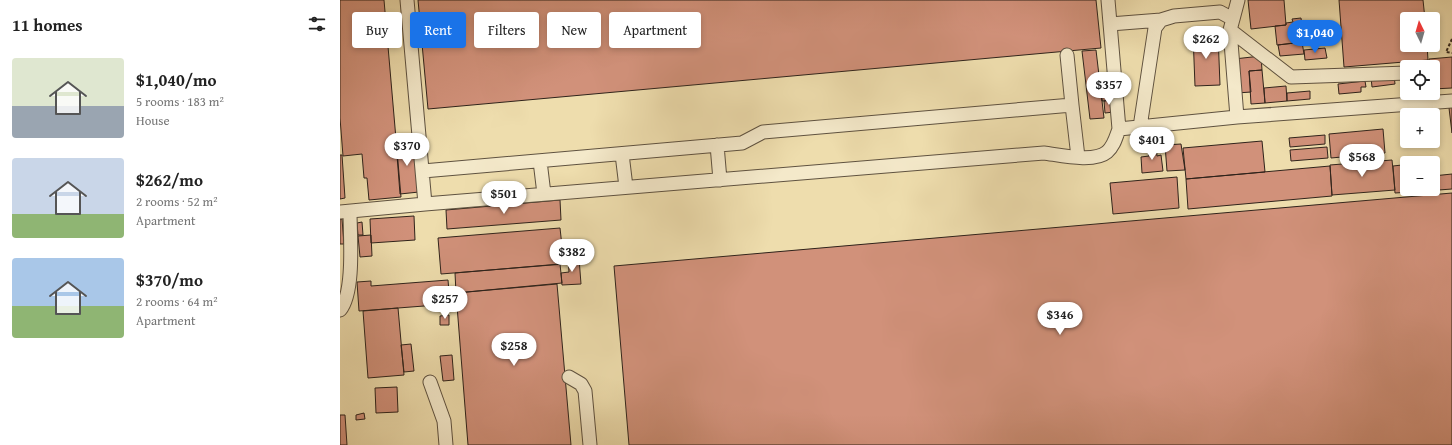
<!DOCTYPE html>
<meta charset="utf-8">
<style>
body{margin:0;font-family:"Gentium Book Plus",serif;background:#f6f6f6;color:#222;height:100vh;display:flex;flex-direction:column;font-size:15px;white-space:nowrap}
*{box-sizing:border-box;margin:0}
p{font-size:13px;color:#767676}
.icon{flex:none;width:22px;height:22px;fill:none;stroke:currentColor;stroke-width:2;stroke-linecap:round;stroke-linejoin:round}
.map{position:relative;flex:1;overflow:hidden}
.side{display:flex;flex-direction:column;background:#fff;width:340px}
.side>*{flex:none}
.guide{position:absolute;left:12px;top:12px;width:380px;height:36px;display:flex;gap:8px}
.needle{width:26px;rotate:355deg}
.controls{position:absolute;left:1060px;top:12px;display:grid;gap:8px}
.controls a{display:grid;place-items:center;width:40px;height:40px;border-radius:4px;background:#fff;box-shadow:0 2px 6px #0003;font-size:20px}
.price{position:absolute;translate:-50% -34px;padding:0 9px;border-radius:14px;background:#fff;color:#222;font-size:13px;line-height:26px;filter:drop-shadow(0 1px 2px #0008)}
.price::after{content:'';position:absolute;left:50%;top:24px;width:12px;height:9px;margin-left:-6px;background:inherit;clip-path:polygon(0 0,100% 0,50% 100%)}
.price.on{background:#1a73e8;color:#fff}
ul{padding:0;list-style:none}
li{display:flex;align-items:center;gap:12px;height:100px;padding:0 12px}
li span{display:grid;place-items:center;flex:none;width:112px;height:80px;border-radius:4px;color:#555}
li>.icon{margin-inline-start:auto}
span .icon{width:48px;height:48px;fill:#fffc;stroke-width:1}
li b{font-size:17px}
h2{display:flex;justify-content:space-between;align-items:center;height:48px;padding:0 12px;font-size:17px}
.tag{padding:0 14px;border-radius:4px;background:#fff;box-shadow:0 2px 6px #0003;font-size:14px;line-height:36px}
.tag.on{background:#1a73e8;color:#fff}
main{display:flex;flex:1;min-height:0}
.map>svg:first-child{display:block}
.building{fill:#d1917a;stroke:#2f231b}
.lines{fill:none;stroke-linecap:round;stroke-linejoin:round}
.minor-casing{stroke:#5f5240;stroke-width:15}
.path{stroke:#2f231b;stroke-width:2;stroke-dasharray:3 2;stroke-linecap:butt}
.minor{stroke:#f4e9ca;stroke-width:13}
</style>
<main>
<section class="side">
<h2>11 homes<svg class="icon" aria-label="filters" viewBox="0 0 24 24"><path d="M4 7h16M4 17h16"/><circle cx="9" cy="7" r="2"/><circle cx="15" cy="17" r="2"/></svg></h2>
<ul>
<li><span style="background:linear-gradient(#dfe7d0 60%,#9aa5b1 0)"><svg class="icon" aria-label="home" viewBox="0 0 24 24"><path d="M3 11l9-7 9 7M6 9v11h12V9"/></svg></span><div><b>$1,040/mo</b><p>5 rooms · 183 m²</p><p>House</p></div></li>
<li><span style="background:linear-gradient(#c9d6e8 70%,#8fb573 0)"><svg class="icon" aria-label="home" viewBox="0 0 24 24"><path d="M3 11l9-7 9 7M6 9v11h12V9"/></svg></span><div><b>$262/mo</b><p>2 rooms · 52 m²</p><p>Apartment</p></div></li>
<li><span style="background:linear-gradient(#a9c7e8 60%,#8fb573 0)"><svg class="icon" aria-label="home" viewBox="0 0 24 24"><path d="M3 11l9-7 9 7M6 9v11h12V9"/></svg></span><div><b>$370/mo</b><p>2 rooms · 64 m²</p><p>Apartment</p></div></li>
</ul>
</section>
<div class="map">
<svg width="1112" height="445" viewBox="0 0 1112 445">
<rect width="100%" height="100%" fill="#eeddad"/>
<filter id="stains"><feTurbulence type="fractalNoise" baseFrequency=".005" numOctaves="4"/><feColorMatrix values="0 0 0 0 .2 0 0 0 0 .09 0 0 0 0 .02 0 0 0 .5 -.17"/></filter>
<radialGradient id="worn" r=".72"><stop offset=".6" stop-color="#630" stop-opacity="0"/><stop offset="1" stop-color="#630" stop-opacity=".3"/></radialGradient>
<!-- building -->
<path class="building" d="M 0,0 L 44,0 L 61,197 L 29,200 L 27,178 L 24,178 L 22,154 L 3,156 L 0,118 Z
M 78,0 L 756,0 L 761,48 L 88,109 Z
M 908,0 L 944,0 L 946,25 L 911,29 Z
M 999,0 L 1083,0 L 1085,19 L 1067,19 L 1067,45 L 1087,45 L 1088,60 L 1004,67 Z
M 961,18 L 964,42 L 937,45 L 935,26 L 946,25 L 946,23 L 953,22 L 952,19 Z
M 853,34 L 878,34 L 880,85 L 855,86 Z
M 962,42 L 964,54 L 940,56 L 938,45 Z
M 985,48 L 987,58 L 965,60 L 964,50 Z
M 756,50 L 764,118 L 750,119 L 742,51 Z
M 921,56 L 922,70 L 909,71 L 911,92 L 897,93 L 894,59 Z
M 1112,57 L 1112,88 L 1093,89 L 1093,67 L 1089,67 L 1089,59 Z
M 922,70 L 925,103 L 911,104 L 909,71 Z
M 1054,75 L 1055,84 L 1032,87 L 1031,77 Z
M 1025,81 L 1026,87 L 1021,87 L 1021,92 L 999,94 L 998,84 Z
M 946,86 L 947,101 L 925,103 L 924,88 Z
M 772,88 L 773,100 L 762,101 L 761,90 Z
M 970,91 L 970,99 L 947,101 L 947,93 Z
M 773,100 L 774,112 L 765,113 L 764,101 Z
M 1112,107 L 1112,133 L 1109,108 Z
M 1043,129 L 1045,153 L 991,158 L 989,134 Z
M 985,135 L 985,144 L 950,147 L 949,138 Z
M 75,141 L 79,192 L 60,194 L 56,142 Z
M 922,141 L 925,172 L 846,179 L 843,148 Z
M 808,144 L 816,144 L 817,156 L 821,155 L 823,171 L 802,173 L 801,157 L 809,156 Z
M 841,144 L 845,170 L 827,171 L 825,145 Z
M 987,147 L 988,158 L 951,161 L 950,150 Z
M 0,155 L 2,155 L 5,198 L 0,199 Z
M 1052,160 L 1055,190 L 992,195 L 990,165 Z
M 1062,165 L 1063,185 L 1067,185 L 1067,189 L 1085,189 L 1085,191 L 1055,193 L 1053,166 Z
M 990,166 L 992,196 L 848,209 L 846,179 Z
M 1112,174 L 1112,189 L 1085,191 L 1085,189 L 1093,189 L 1093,176 Z
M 837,177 L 839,208 L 773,214 L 770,183 Z
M 1112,193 L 1112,445 L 289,445 L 274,266 Z
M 220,200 L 221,220 L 107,229 L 106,210 Z
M 74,216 L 75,240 L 31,243 L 30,219 Z
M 0,219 L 2,219 L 4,244 L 0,244 Z
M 22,222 L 23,235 L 18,235 L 17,223 Z
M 220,228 L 224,264 L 101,274 L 98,238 Z
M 31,235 L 32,256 L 20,257 L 18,236 Z
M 239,258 L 241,284 L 222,285 L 221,273 L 229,272 L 228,259 Z
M 220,264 L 222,283 L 116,293 L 115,273 Z
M 108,280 L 110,304 L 19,311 L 17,282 L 31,281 L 31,286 Z
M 217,284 L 231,445 L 128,445 L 116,293 Z
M 58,308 L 64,375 L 28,378 L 23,311 Z
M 109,315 L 109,325 L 100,325 L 100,316 Z
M 71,344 L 74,371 L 64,372 L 61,345 Z
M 112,355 L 114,380 L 103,381 L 100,356 Z
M 57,387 L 58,412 L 36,413 L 35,388 Z
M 24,413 L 25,419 L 16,420 L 16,415 Z
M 0,415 L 5,415 L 7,445 L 0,445 Z"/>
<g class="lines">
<!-- minor casing -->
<g class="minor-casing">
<path id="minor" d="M 67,0 L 85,204 L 704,153 C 720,155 754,163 767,152 C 774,146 776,137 779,129 L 768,0
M 893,19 L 898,0
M 770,24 L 821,20
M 890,30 L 951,77 L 1067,73
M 727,55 L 732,105
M 800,127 L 815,28 L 821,20 L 834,16 L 880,12 L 893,19 L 890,30 L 897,117
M 779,129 L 897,117 L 1112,101
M 377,145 L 380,180
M 282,154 L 286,187
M 200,161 L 204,194
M 83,171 L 402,143 L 423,132 L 732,105 L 738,157
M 0,212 L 85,204
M 0,310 C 15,292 10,235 10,212
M 229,377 L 241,384 L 245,391 L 250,445
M 90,382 L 104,421 L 106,445"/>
</g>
<!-- path -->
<path class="path" d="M 1112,39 L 1106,52 L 1112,53"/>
<!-- minor -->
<use href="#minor" class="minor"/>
</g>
<rect width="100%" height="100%" filter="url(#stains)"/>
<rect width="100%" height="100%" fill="url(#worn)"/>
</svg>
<div class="controls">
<a><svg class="needle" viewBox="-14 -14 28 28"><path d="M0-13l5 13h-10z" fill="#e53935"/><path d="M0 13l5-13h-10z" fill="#767676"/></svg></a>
<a><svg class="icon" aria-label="locate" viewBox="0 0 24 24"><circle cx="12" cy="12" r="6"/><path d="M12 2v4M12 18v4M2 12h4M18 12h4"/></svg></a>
<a>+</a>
<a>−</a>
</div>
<b class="price on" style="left:975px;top:54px">$1,040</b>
<b class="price" style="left:866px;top:60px">$262</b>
<b class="price" style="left:769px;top:106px">$357</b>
<b class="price" style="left:812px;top:161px">$401</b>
<b class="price" style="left:67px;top:167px">$370</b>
<b class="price" style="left:1022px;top:178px">$568</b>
<b class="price" style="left:164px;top:215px">$501</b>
<b class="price" style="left:232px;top:273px">$382</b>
<b class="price" style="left:105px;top:320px">$257</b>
<b class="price" style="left:720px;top:336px">$346</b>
<b class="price" style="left:174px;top:367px">$258</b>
<div class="guide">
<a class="tag">Buy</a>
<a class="tag on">Rent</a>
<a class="tag">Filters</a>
<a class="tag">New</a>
<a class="tag">Apartment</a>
</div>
</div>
</main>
